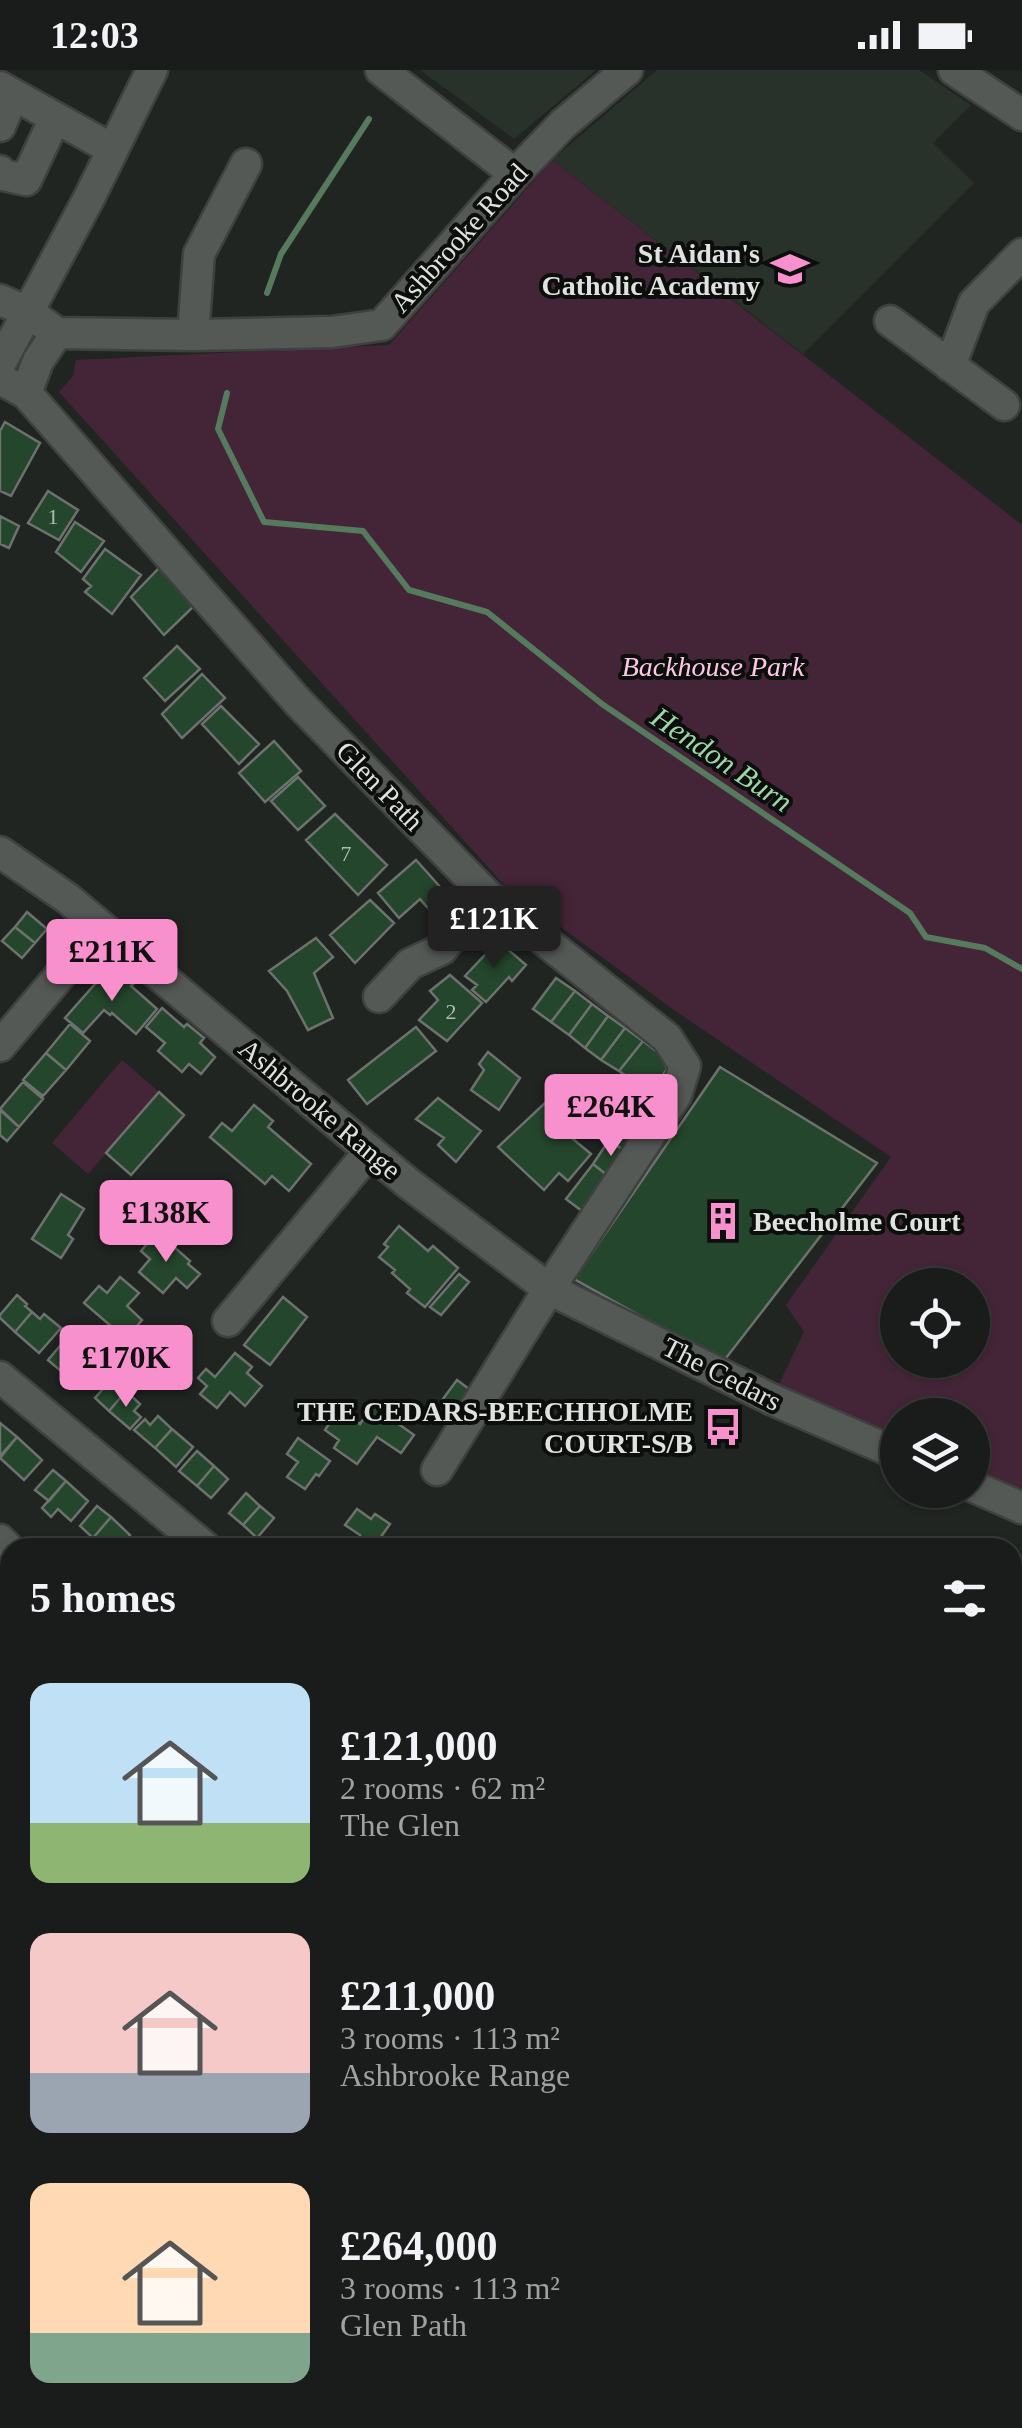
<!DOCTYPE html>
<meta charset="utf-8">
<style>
body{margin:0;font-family:Georgia,serif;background:#262927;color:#f1f3f6;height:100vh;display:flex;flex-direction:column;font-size:38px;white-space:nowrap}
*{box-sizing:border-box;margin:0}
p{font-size:32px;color:#9fa1a2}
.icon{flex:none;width:55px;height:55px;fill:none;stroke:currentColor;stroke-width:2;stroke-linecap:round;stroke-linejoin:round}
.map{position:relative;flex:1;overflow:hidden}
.side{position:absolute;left:0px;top:1468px;width:1022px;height:892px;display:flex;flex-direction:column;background:#191c1a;border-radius:30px 30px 0 0;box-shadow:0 2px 8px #0004,0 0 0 2px #373a39}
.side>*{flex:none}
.tools{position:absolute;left:880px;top:1198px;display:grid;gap:20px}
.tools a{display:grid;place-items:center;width:110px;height:110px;border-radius:50%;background:#191c1a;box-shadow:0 2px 8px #0004,0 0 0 2px #373a39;font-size:50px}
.price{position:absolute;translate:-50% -85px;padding:0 22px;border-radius:10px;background:#f790cd;color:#111;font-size:32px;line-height:65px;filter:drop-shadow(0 2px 5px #0008)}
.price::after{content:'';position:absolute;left:50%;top:60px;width:30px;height:22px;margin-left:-15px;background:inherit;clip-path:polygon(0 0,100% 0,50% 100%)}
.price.on{background:#222;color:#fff}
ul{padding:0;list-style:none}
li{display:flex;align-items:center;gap:30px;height:250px;padding:0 30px}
li span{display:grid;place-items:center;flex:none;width:280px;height:200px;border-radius:20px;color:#555}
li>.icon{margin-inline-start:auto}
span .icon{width:120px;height:120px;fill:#fffc;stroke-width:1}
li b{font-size:42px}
h2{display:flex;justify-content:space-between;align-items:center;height:120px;padding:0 30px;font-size:42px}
.status{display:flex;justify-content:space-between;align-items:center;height:70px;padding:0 50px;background:#191c1a;direction:ltr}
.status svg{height:28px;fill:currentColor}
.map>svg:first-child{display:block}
.built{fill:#28312a}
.green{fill:#442537;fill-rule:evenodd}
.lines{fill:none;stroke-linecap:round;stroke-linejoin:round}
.stream{stroke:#567a5d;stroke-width:6}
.building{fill:#24462c;stroke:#6d726e;stroke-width:2.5}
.minor-casing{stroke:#3e413f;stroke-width:35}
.major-casing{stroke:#3e413f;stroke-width:35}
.minor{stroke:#555956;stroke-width:30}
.major{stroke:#ab7293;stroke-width:30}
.labels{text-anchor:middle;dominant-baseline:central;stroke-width:8;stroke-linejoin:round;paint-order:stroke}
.number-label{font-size:22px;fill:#b0bbb3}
.street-label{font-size:28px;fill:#dfe2e0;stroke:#0c0e0c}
.poi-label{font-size:28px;font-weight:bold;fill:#dfe2e0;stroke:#0c0e0c;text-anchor:end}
.park-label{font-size:28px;font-style:italic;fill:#fdc7e5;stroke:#0c0e0c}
.water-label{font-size:30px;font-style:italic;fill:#9cd7a8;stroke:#0c0e0c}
</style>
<div class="status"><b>12:03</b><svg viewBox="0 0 49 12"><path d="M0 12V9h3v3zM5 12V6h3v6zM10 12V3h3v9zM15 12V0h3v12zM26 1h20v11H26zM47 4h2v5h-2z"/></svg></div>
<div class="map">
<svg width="1022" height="2358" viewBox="0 0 1022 2358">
<rect width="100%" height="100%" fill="#212522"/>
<!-- built -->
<path class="built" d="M 420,0 L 596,0 L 514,69 Z
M 657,0 L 919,0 L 971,35 L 933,73 L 974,113 L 803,284 L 552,90 Z
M 0,1776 L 10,1781 L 10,2350 L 840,2350 L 846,2358 L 0,2358 Z"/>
<!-- green -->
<path class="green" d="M 552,90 L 1022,455 L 1022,1421 L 973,1397 L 972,1345 L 898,1345 L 897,1366 L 778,1316 L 804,1262 L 786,1235 L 891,1087 L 674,940 L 505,816 L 59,322 L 73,306 L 76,290 L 389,275 ZM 898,1215 L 972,1215 L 972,1290 L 898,1290 Z
M 122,990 L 159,1022 L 88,1104 L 52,1073 Z
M 7,1787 L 10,1789 L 10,1914 L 0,1908 L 0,1800 Z
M 0,2216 L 10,2223 L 10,2350 L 177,2350 L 187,2358 L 0,2358 Z"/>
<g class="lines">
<!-- stream -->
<path class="stream" d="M 267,223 L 281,184 L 369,49
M 227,323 L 218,359 L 264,452 L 363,461 L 409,520 L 487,542 L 602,634 L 910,843 L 926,867 L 985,878 L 1022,899"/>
</g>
<!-- building -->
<path class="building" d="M 5,352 L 40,373 L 11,426 L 0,421 L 0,361 Z
M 48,421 L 78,440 L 59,470 L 28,453 Z
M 0,446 L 19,456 L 9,478 L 0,474 Z
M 75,452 L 104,471 L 81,502 L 56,482 Z
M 105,479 L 141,505 L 112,544 L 85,522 L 91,516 L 83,509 Z
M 159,498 L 194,536 L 164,565 L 131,527 Z
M 177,576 L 200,599 L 165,631 L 144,608 Z
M 202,604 L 225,628 L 182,668 L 162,644 Z
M 221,636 L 259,674 L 239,694 L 202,654 Z
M 274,671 L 301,701 L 265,732 L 239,703 Z
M 298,707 L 325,736 L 298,760 L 271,731 Z
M 335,744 L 387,795 L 358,825 L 306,770 Z
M 416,790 L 451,829 L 433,844 L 420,829 L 399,848 L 378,823 Z
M 370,830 L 394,853 L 355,893 L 330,865 Z
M 27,842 L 47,859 L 35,873 L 15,857 Z
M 15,857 L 35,873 L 22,888 L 2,871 Z
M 316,868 L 333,887 L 314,903 L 333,948 L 308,960 L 287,921 L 269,901 Z
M 498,871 L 526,895 L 512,911 L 509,907 L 486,932 L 472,920 L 477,915 L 465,906 Z
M 110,897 L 121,907 L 124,904 L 134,913 L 131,916 L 157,939 L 136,964 L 112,943 L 110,945 L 104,940 L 83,963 L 65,948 Z
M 450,905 L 482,933 L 447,971 L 419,950 L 438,930 L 430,921 Z
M 556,908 L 575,921 L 551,952 L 533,939 Z
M 575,921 L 592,934 L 569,965 L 551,952 Z
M 592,934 L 608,946 L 585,978 L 569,965 Z
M 162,938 L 184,957 L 187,954 L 204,968 L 200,973 L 215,987 L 201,1004 L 189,994 L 182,1002 L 158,981 L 165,973 L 146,957 Z
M 608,946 L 625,958 L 601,990 L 585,978 Z
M 70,954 L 90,971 L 66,1000 L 46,983 Z
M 416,957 L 436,981 L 367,1034 L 348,1010 Z
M 625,958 L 643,971 L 619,1001 L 601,990 Z
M 643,971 L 660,984 L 667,999 L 654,1019 L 638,1014 L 619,1001 Z
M 488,982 L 520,1008 L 499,1040 L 471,1020 L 484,1000 L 479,994 Z
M 46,983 L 66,1000 L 43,1026 L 23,1010 Z
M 720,997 L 877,1093 L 723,1292 L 574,1209 Z
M 23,1012 L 43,1029 L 19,1057 L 0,1039 Z
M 645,1019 L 663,1032 L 647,1057 L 627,1044 Z
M 159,1022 L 184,1045 L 131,1105 L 106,1083 Z
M 438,1028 L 481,1061 L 456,1092 L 438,1075 L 444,1068 L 416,1049 Z
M 545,1033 L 562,1049 L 556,1055 L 591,1084 L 568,1111 L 559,1103 L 544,1120 L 498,1077 Z
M 254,1035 L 273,1051 L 268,1057 L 311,1094 L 289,1121 L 272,1106 L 265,1114 L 210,1067 L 222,1053 L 232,1061 Z
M 0,1040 L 19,1057 L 7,1071 L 0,1065 Z
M 627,1044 L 647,1057 L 629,1084 L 609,1070 Z
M 609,1070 L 629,1084 L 612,1109 L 593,1094 Z
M 593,1094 L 612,1109 L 586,1144 L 566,1129 Z
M 61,1124 L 84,1139 L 68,1165 L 73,1169 L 61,1188 L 32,1169 Z
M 399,1156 L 428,1181 L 433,1176 L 458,1198 L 425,1237 L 407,1223 L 410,1219 L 392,1203 L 395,1200 L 379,1187 L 388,1177 L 384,1174 Z
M 157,1162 L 190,1191 L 188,1194 L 200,1204 L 187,1218 L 176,1208 L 163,1223 L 139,1202 L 150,1189 L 141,1181 Z
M 459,1204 L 469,1212 L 441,1245 L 430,1237 Z
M 120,1207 L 139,1223 L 127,1236 L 142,1250 L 126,1269 L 84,1233 L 99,1216 L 107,1223 Z
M 17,1225 L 27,1234 L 25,1236 L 32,1242 L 15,1262 L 0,1248 L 0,1245 Z
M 283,1227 L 307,1247 L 270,1295 L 244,1275 Z
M 32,1242 L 40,1249 L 44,1244 L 61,1258 L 39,1283 L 15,1262 Z
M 65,1270 L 79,1283 L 62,1302 L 48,1290 Z
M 79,1283 L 93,1295 L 76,1315 L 62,1302 Z
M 235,1283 L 252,1297 L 247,1303 L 262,1316 L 245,1336 L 230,1322 L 217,1338 L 200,1324 L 207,1316 L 198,1308 L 206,1299 L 215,1307 Z
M 112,1309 L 126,1321 L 109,1341 L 95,1328 Z
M 457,1310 L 477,1325 L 453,1356 L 434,1341 Z
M 126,1321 L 140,1334 L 134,1341 L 141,1347 L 130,1359 L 109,1341 Z
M 375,1333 L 392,1345 L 390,1348 L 414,1365 L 401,1383 L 377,1367 L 357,1394 L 334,1378 L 339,1370 L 325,1360 L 339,1339 L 360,1354 Z
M 158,1346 L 172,1359 L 155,1378 L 134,1360 L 145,1349 L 150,1355 Z
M 0,1353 L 17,1367 L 0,1386 Z
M 172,1359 L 193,1377 L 176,1397 L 155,1378 Z
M 17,1367 L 42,1390 L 24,1410 L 0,1388 Z
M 298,1368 L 330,1391 L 319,1406 L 316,1404 L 305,1419 L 287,1407 L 298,1392 L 287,1384 Z
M 197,1381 L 214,1396 L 197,1416 L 179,1401 Z
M 214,1396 L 228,1409 L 211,1428 L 197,1416 Z
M 53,1400 L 66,1411 L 49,1431 L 35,1420 Z
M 66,1411 L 88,1431 L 71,1451 L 58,1439 L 51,1447 L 42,1438 Z
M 246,1423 L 260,1436 L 243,1455 L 229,1443 Z
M 97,1436 L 111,1447 L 93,1468 L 80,1456 Z
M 260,1436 L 274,1448 L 257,1468 L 243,1455 Z
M 357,1439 L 371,1449 L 375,1444 L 390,1454 L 373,1478 L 359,1478 L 354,1474 L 360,1465 L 345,1455 Z
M 111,1447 L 130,1465 L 119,1478 L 95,1478 L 99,1473 L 93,1468 Z
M 0,1554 L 10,1555 L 10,1631 L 0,1630 L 6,1577 L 0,1577 Z
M 236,2350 L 352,2350 L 364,2358 L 230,2358 Z
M 522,2350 L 648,2350 L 642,2358 L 532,2358 Z"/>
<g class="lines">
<!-- minor casing -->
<g class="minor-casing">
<path id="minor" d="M 381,0 L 515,104
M 954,0 L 1022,45
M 0,17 L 112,79
M 0,56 L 13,25
M 0,101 L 3,105 L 26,110 L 55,48
M 0,230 L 28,242 L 57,263 L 193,265 L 332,262 L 382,255 L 515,104 L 563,54 L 627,0
M 890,251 L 1004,335
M 193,265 L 199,184 L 246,94
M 0,294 L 89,128 L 152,0
M 950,296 L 974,233 L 1022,184
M 0,309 L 26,323 L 298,632 L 486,824 L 667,968 L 685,996 L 676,1025 L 549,1219 L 437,1400
M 26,323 L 38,291 L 57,263
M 0,782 L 67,828 L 408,1113 L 549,1219 L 773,1330 L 898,1384
M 379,927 L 410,894 L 442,879 L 486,824
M 0,976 L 101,857
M 228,1251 L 370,1081
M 0,1307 L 206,1478
M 972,1416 L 1022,1438
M 0,1470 L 10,1480
M 0,1674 L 10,1674
M 0,1975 L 10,1987
M 1012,1989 L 1022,1977
M 1012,2115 L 1022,2121
M 1012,2286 L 1022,2292
M 495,2350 L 508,2358"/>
</g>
<!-- major casing -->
<g class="major-casing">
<path id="major" d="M 1015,2358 L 1022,2353"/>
</g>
<!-- minor -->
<use href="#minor" class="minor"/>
<!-- major -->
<use href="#major" class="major"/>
</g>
<!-- icons -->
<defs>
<g id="school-bare" transform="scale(3)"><path d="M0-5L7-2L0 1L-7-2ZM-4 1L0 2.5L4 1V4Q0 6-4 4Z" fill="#f790cd" stroke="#0c0e0c" stroke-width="2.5" paint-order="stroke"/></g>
<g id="building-bare" transform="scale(3)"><path d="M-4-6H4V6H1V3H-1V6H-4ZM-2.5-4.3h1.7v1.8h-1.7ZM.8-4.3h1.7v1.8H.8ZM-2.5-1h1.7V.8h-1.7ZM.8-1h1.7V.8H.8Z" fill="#f790cd" stroke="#0c0e0c" stroke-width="2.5" paint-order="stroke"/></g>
<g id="bus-bare" transform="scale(3)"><path d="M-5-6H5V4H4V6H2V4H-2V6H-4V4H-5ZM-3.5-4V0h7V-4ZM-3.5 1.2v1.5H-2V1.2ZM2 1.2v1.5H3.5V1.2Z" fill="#f790cd" stroke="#0c0e0c" stroke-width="2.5" paint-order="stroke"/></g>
</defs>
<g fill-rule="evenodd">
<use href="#school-bare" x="790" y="199"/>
<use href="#building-bare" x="723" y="1151"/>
<use href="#bus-bare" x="723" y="1357"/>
</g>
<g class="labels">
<!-- number labels -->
<g class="number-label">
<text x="53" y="446">1</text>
<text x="346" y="783">7</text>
<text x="451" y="941">2</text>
</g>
<!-- street labels -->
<g class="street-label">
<text transform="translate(459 168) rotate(-48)">Ashbrooke Road</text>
<text transform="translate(380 716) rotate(46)">Glen Path</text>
<text transform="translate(320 1039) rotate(40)">Ashbrooke Range</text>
<text transform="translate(722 1304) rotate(27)">The Cedars</text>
</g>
<!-- poi labels -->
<g class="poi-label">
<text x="760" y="183">St Aidan's<tspan x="760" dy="32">Catholic Academy</tspan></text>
<text x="753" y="1151" text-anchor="start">Beecholme Court</text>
<text x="693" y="1341">THE CEDARS-BEECHHOLME<tspan x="693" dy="32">COURT-S/B</tspan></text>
</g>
<!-- park labels -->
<g class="park-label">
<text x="713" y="596">Backhouse Park</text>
</g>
<!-- water labels -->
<g class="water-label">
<text transform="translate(722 689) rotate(34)">Hendon Burn</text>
</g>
</g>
</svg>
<div class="tools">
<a><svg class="icon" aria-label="locate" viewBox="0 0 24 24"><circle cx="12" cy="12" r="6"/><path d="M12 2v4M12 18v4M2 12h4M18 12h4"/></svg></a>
<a><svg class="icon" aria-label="layers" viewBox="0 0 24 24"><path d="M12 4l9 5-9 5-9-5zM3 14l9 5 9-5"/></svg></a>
</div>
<b class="price on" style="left:494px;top:901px">£121K</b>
<b class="price" style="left:112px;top:934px">£211K</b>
<b class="price" style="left:611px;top:1089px">£264K</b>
<b class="price" style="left:166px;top:1195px">£138K</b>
<b class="price" style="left:126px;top:1340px">£170K</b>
<section class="side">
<h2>5 homes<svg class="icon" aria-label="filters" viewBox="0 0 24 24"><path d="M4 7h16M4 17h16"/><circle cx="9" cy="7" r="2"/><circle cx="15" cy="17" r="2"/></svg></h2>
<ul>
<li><span style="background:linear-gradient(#bfe0f5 70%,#8fb573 0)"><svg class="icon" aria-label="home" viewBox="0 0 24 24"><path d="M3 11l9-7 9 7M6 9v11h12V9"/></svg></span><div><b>£121,000</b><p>2 rooms · 62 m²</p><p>The Glen</p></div></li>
<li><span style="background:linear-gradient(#f6c9c9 70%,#9aa5b1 0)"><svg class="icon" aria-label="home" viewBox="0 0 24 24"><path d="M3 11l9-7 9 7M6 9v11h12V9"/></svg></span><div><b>£211,000</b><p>3 rooms · 113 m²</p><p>Ashbrooke Range</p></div></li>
<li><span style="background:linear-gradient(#ffd9b3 75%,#7fa58c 0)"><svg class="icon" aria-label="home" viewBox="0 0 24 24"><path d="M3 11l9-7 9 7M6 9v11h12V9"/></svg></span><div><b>£264,000</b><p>3 rooms · 113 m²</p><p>Glen Path</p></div></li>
</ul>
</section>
</div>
